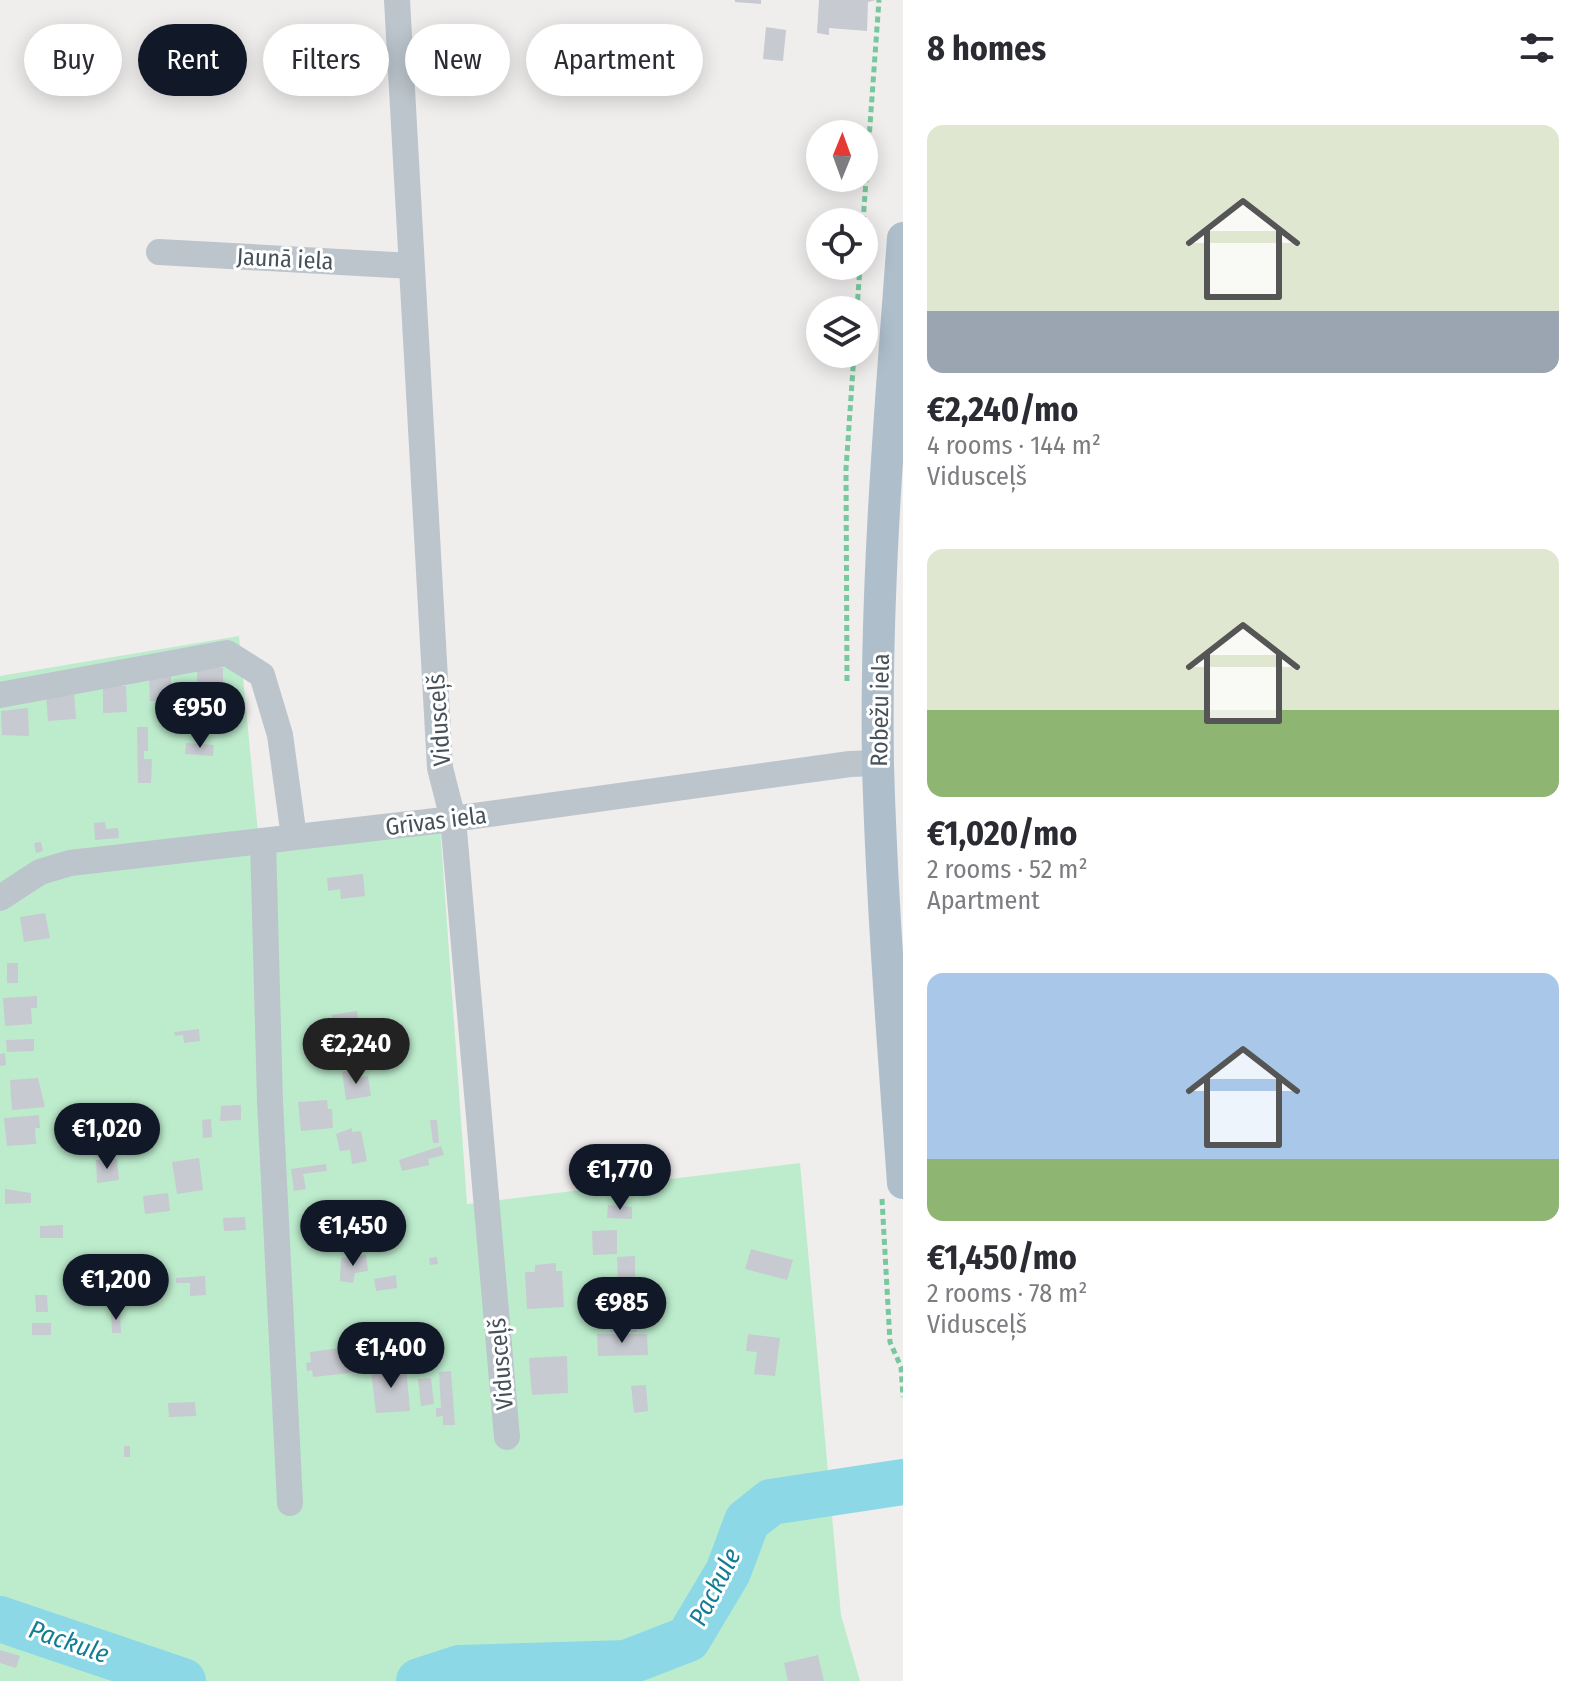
<!DOCTYPE html>
<meta charset="utf-8">
<style>
body{margin:0;font-family:"Fira Sans Condensed",sans-serif;background:#f7f7f7;color:#2b2b33;height:100vh;display:flex;flex-direction:column;font-size:30px;white-space:nowrap}
*{box-sizing:border-box;margin:0}
p{font-size:26px;color:#7c7c81}
.icon{flex:none;width:44px;height:44px;fill:none;stroke:currentColor;stroke-width:2;stroke-linecap:round;stroke-linejoin:round}
.map{position:relative;flex:1;overflow:hidden}
.side{display:flex;flex-direction:column;background:#fff;width:680px}
.side>*{flex:none}
.hud{position:absolute;left:24px;top:24px;width:758px;height:72px;display:flex;gap:16px}
.needle{width:52px;rotate:1deg}
.tools{position:absolute;left:806px;top:120px;display:grid;gap:16px}
.tools a{display:grid;place-items:center;width:72px;height:72px;border-radius:50%;background:#fff;box-shadow:0 4px 20px #0003;font-size:40px}
.price{position:absolute;translate:-50% -68px;padding:0 18px;border-radius:28px;background:#111827;color:#fff;font-size:26px;line-height:52px;filter:drop-shadow(0 2px 4px #0008)}
.price::after{content:'';position:absolute;left:50%;top:48px;width:24px;height:18px;margin-left:-12px;background:inherit;clip-path:polygon(0 0,100% 0,50% 100%)}
.price.on{background:#222;color:#fff}
ul{padding:0;list-style:none}
li{display:grid;align-content:center;gap:16px;height:424px;padding:0 24px}
li span{display:grid;place-items:center;height:248px;border-radius:16px;color:#555}
li>.icon{margin-inline-start:auto}
span .icon{width:144px;height:144px;fill:#fffc;stroke-width:1}
li b{font-size:34px}
h2{display:flex;justify-content:space-between;align-items:center;height:96px;padding:0 24px;font-size:34px}
.tag{padding:0 28px;border-radius:36px;background:#fff;box-shadow:0 4px 20px #0003;font-size:28px;line-height:72px}
.tag.on{background:#111827;color:#fff}
main{display:flex;flex:1;min-height:0}
.map>svg:first-child{display:block}
.green{fill:#bdeccd}
.lines{fill:none;stroke-linecap:round;stroke-linejoin:round}
.river{stroke:#8cd8e7;stroke-width:46}
.building{fill:#c7cad0}
.path{stroke:#77c89c;stroke-width:5;stroke-dasharray:6 4;stroke-linecap:butt}
.minor{stroke:#bcc5cc;stroke-width:26}
.major{stroke:#aebecb;stroke-width:32}
.labels{text-anchor:middle;dominant-baseline:central;stroke-width:6;stroke-linejoin:round;paint-order:stroke}
.street-label{font-size:24px;fill:#46515a;stroke:#fff}
.water-label{font-size:26px;font-style:italic;fill:#137d93;stroke:#fff}
</style>
<main>
<div class="map">
<svg width="903" height="1681" viewBox="0 0 903 1681">
<rect width="100%" height="100%" fill="#f0eded"/>
<!-- green -->
<path class="green" d="M 239,636 L 260,853 L 440,826 L 467,1204 L 800,1163 L 841,1615 L 860,1681 L 0,1681 L 0,676 Z"/>
<g class="lines">
<!-- river -->
<path class="river" d="M 0,1619 L 183,1681
M 419,1681 L 459,1668 L 626,1663 L 688,1639 L 728,1572 L 747,1521 L 771,1502 L 903,1482"/>
</g>
<!-- building -->
<path class="building" d="M 735,0 L 761,0 L 761,4 L 735,2 Z
M 819,0 L 876,0 L 868,2 L 867,31 L 829,28 L 829,35 L 817,33 Z
M 766,27 L 786,30 L 783,61 L 763,59 Z
M 197,668 L 223,668 L 223,689 L 197,689 Z
M 149,676 L 171,676 L 171,694 L 167,694 L 167,701 L 150,701 Z
M 103,686 L 126,686 L 127,712 L 103,713 Z
M 74,693 L 76,719 L 48,721 L 46,695 Z
M 28,708 L 29,736 L 2,735 L 1,711 Z
M 137,727 L 148,727 L 148,751 L 144,751 L 144,759 L 152,759 L 151,783 L 138,783 Z
M 186,743 L 214,745 L 213,756 L 185,754 Z
M 105,822 L 106,829 L 118,828 L 119,838 L 95,840 L 94,823 Z
M 41,842 L 43,851 L 36,853 L 34,843 Z
M 363,874 L 365,896 L 341,899 L 340,889 L 328,891 L 327,878 Z
M 45,913 L 50,938 L 24,942 L 20,917 Z
M 7,963 L 18,963 L 18,983 L 7,983 Z
M 37,996 L 37,1008 L 31,1008 L 32,1024 L 5,1026 L 3,998 Z
M 357,1011 L 362,1041 L 347,1044 L 345,1032 L 333,1030 L 332,1015 Z
M 199,1029 L 200,1041 L 184,1043 L 183,1035 L 175,1036 L 174,1032 Z
M 34,1039 L 34,1051 L 7,1052 L 6,1040 Z
M 5,1053 L 6,1065 L 0,1066 L 0,1054 Z
M 351,1070 L 352,1079 L 368,1076 L 371,1096 L 346,1100 L 342,1072 Z
M 38,1078 L 45,1107 L 12,1110 L 10,1080 Z
M 327,1100 L 328,1109 L 332,1109 L 333,1128 L 301,1131 L 298,1102 Z
M 241,1105 L 241,1120 L 220,1121 L 221,1106 Z
M 39,1115 L 40,1128 L 35,1128 L 36,1144 L 7,1146 L 4,1118 Z
M 102,1116 L 112,1116 L 112,1146 L 102,1146 Z
M 211,1119 L 212,1137 L 203,1138 L 202,1120 Z
M 430,1120 L 437,1120 L 439,1143 L 433,1143 Z
M 352,1128 L 352,1132 L 361,1131 L 367,1161 L 352,1164 L 350,1150 L 340,1151 L 336,1134 Z
M 441,1146 L 444,1155 L 428,1159 L 429,1165 L 402,1171 L 399,1160 Z
M 199,1158 L 203,1190 L 177,1194 L 172,1162 Z
M 117,1159 L 119,1180 L 97,1183 L 96,1160 Z
M 326,1164 L 327,1171 L 303,1174 L 306,1189 L 294,1191 L 291,1169 Z
M 5,1189 L 31,1193 L 31,1203 L 5,1204 Z
M 168,1193 L 170,1211 L 145,1214 L 143,1196 Z
M 608,1205 L 632,1207 L 632,1219 L 607,1218 Z
M 245,1217 L 246,1230 L 224,1231 L 223,1218 Z
M 63,1225 L 63,1238 L 40,1238 L 40,1226 Z
M 617,1230 L 617,1254 L 593,1255 L 592,1231 Z
M 751,1249 L 793,1260 L 787,1280 L 745,1269 Z
M 366,1255 L 368,1271 L 355,1273 L 353,1283 L 340,1281 L 341,1258 Z
M 635,1256 L 635,1289 L 618,1289 L 617,1257 Z
M 437,1257 L 438,1264 L 430,1265 L 429,1258 Z
M 556,1263 L 556,1271 L 562,1271 L 564,1307 L 527,1309 L 525,1272 L 535,1272 L 535,1265 Z
M 396,1275 L 397,1288 L 376,1291 L 374,1279 Z
M 205,1276 L 206,1295 L 190,1296 L 190,1283 L 176,1283 L 176,1278 Z
M 603,1286 L 615,1286 L 616,1307 L 604,1307 Z
M 35,1295 L 47,1295 L 48,1312 L 36,1312 Z
M 111,1310 L 120,1310 L 121,1333 L 112,1333 Z
M 610,1314 L 637,1314 L 637,1332 L 610,1332 Z
M 32,1323 L 51,1323 L 51,1335 L 32,1335 Z
M 597,1334 L 647,1334 L 648,1355 L 598,1356 Z
M 748,1334 L 780,1338 L 775,1376 L 754,1374 L 757,1352 L 746,1351 Z
M 356,1346 L 359,1372 L 313,1377 L 312,1370 L 307,1371 L 306,1363 L 311,1362 L 310,1352 Z
M 567,1356 L 568,1393 L 532,1395 L 529,1358 Z
M 406,1366 L 410,1411 L 376,1413 L 371,1370 Z
M 451,1371 L 455,1425 L 443,1425 L 443,1416 L 436,1417 L 436,1408 L 441,1408 L 439,1372 Z
M 431,1378 L 434,1404 L 421,1406 L 418,1379 Z
M 646,1385 L 648,1411 L 634,1413 L 631,1386 Z
M 195,1402 L 196,1416 L 169,1417 L 168,1403 Z
M 124,1446 L 130,1446 L 130,1457 L 124,1457 Z
M 0,1650 L 20,1656 L 16,1668 L 0,1663 Z
M 818,1655 L 824,1681 L 788,1681 L 784,1663 Z"/>
<g class="lines">
<!-- path -->
<path class="path" d="M 863,222 L 879,0
M 857,310 L 860,266
M 847,681 L 846,469 L 854,354
M 882,1199 L 890,1342 L 901,1367 L 903,1397"/>
<!-- minor -->
<path class="minor" d="M 397,0 L 440,768 L 453,819 L 507,1437
M 159,252 L 412,266
M 0,695 L 227,653 L 262,675 L 280,735 L 294,837
M 263,841 L 270,1101 L 290,1503
M 0,898 L 40,872 L 70,863 L 453,819 L 850,764 L 878,763"/>
<!-- major -->
<path class="major" d="M 903,238 C 890,413 875,589 878,765 C 882,905 893,1044 903,1183"/>
</g>
<g class="labels">
<!-- street labels -->
<g class="street-label">
<text transform="translate(285 259) rotate(3)">Jaunā iela</text>
<text transform="translate(880 710) rotate(-89)">Robežu iela</text>
<text transform="translate(439 720) rotate(-94)">Vidusceļš</text>
<text transform="translate(436 821) rotate(-7)">Grīvas iela</text>
<text transform="translate(501 1364) rotate(-95)">Vidusceļš</text>
</g>
<!-- water labels -->
<g class="water-label">
<text transform="translate(715 1587) rotate(-63)">Packule</text>
<text transform="translate(69 1642) rotate(19)">Packule</text>
</g>
</g>
</svg>
<div class="tools">
<a><svg class="needle" viewBox="-14 -14 28 28"><path d="M0-13l5 13h-10z" fill="#e53935"/><path d="M0 13l5-13h-10z" fill="#7c7c81"/></svg></a>
<a><svg class="icon" aria-label="locate" viewBox="0 0 24 24"><circle cx="12" cy="12" r="6"/><path d="M12 2v4M12 18v4M2 12h4M18 12h4"/></svg></a>
<a><svg class="icon" aria-label="layers" viewBox="0 0 24 24"><path d="M12 4l9 5-9 5-9-5zM3 14l9 5 9-5"/></svg></a>
</div>
<b class="price" style="left:200px;top:750px">€950</b>
<b class="price on" style="left:356px;top:1086px">€2,240</b>
<b class="price" style="left:107px;top:1171px">€1,020</b>
<b class="price" style="left:620px;top:1212px">€1,770</b>
<b class="price" style="left:353px;top:1268px">€1,450</b>
<b class="price" style="left:116px;top:1322px">€1,200</b>
<b class="price" style="left:622px;top:1345px">€985</b>
<b class="price" style="left:391px;top:1390px">€1,400</b>
<div class="hud">
<a class="tag">Buy</a>
<a class="tag on">Rent</a>
<a class="tag">Filters</a>
<a class="tag">New</a>
<a class="tag">Apartment</a>
</div>
</div>
<section class="side">
<h2>8 homes<svg class="icon" aria-label="filters" viewBox="0 0 24 24"><path d="M4 7h16M4 17h16"/><circle cx="9" cy="7" r="2"/><circle cx="15" cy="17" r="2"/></svg></h2>
<ul>
<li><span style="background:linear-gradient(#dfe7d0 75%,#9aa5b1 0)"><svg class="icon" aria-label="home" viewBox="0 0 24 24"><path d="M3 11l9-7 9 7M6 9v11h12V9"/></svg></span><div><b>€2,240/mo</b><p>4 rooms · 144 m²</p><p>Vidusceļš</p></div></li>
<li><span style="background:linear-gradient(#dfe7d0 65%,#8fb573 0)"><svg class="icon" aria-label="home" viewBox="0 0 24 24"><path d="M3 11l9-7 9 7M6 9v11h12V9"/></svg></span><div><b>€1,020/mo</b><p>2 rooms · 52 m²</p><p>Apartment</p></div></li>
<li><span style="background:linear-gradient(#a9c7e8 75%,#8fb573 0)"><svg class="icon" aria-label="home" viewBox="0 0 24 24"><path d="M3 11l9-7 9 7M6 9v11h12V9"/></svg></span><div><b>€1,450/mo</b><p>2 rooms · 78 m²</p><p>Vidusceļš</p></div></li>
</ul>
</section>
</main>
